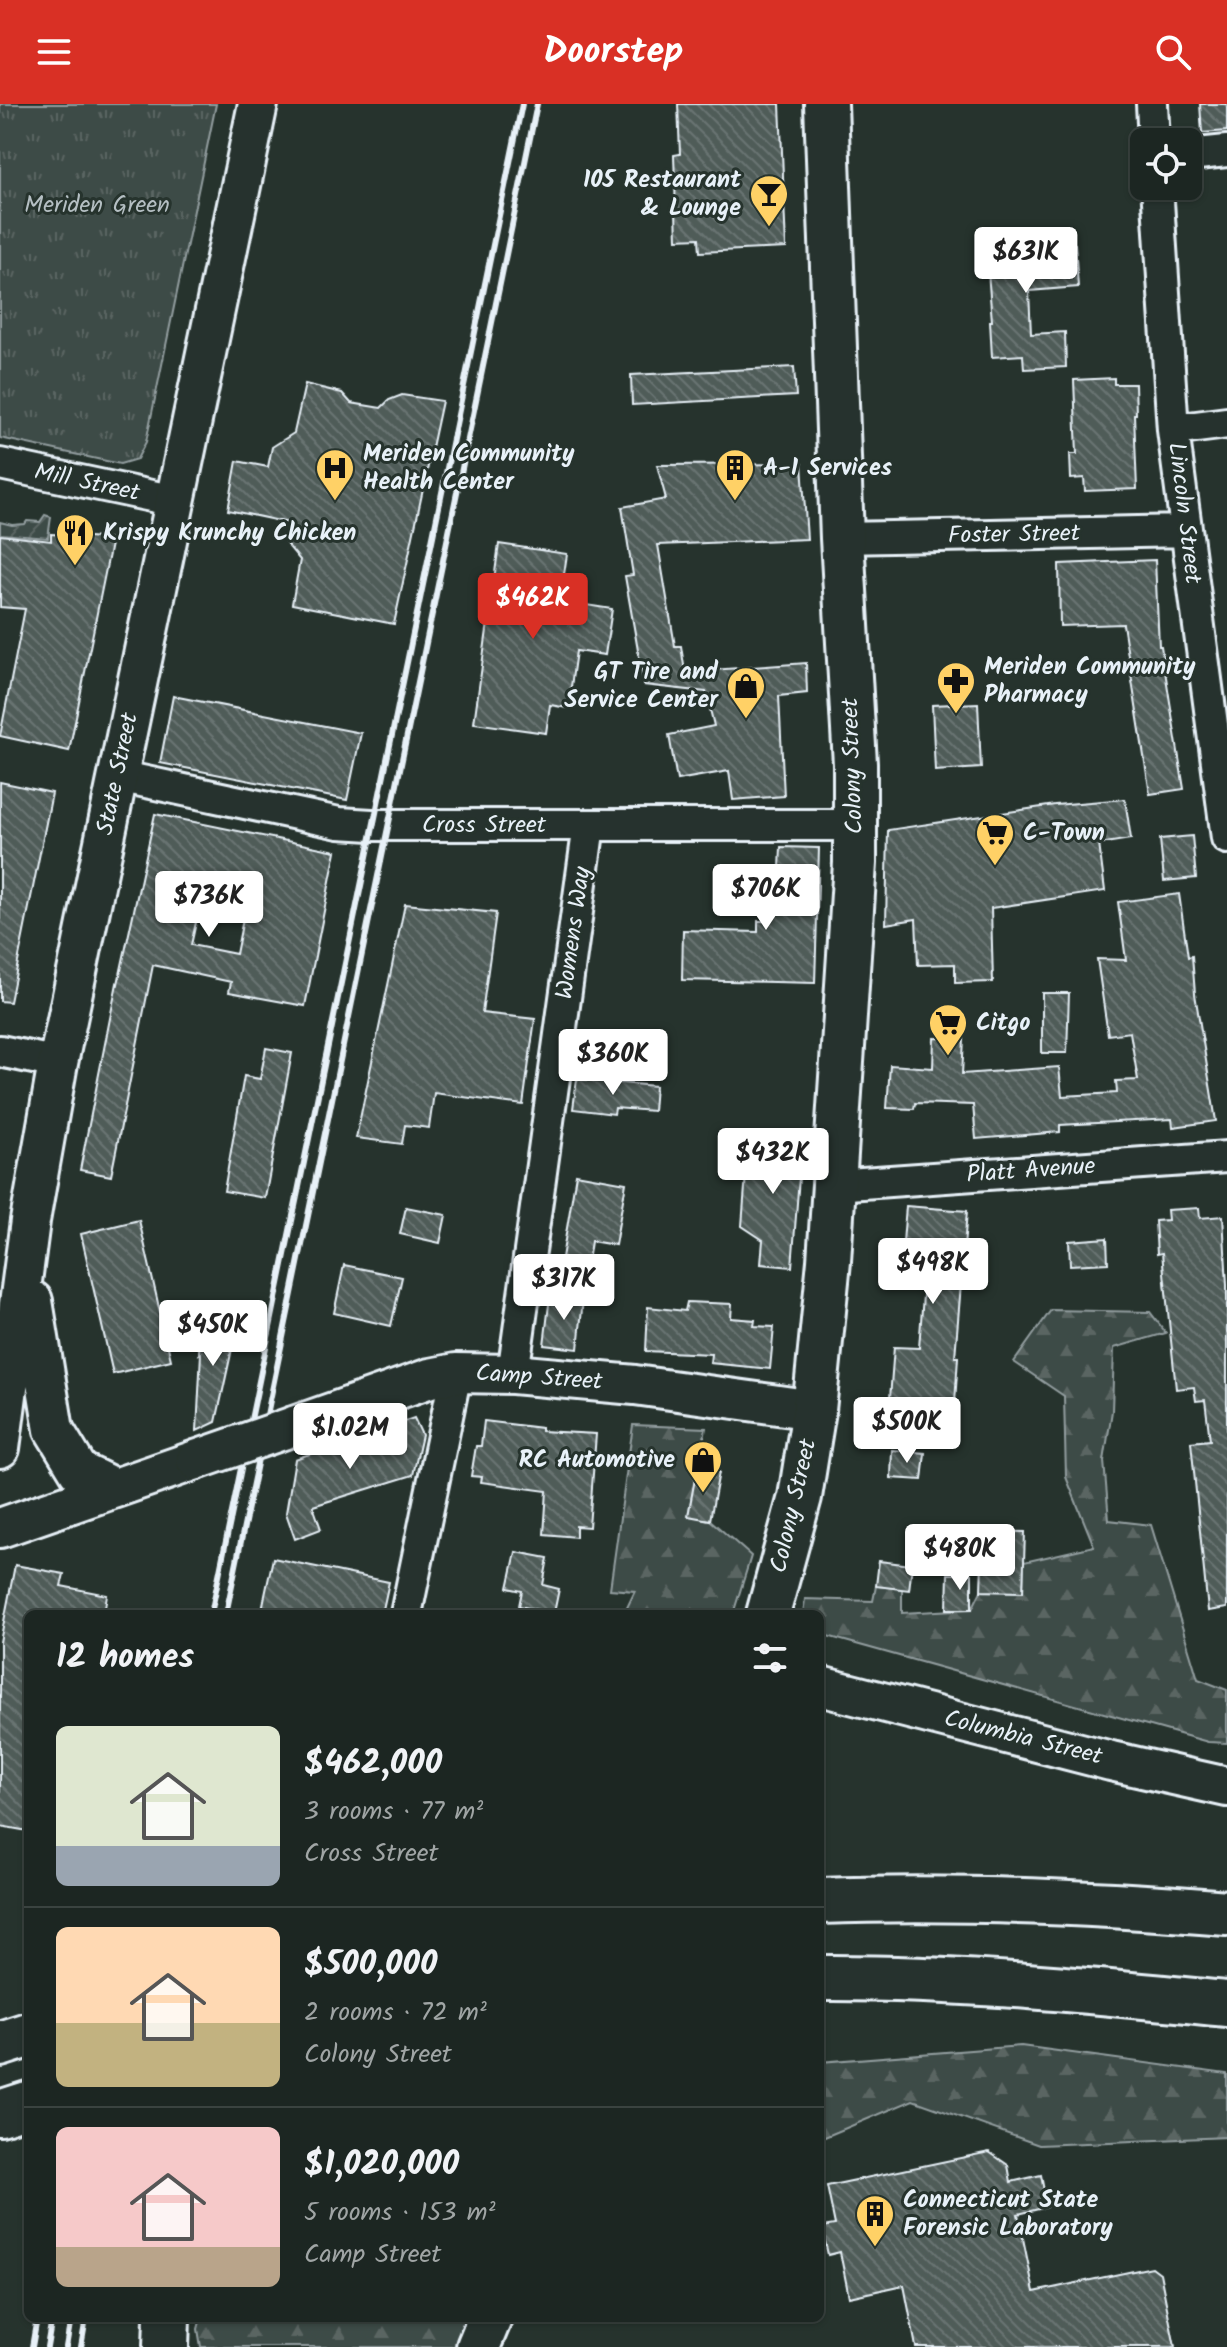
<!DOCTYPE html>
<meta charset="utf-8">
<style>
body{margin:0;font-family:Kalam,sans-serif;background:#252e2a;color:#f1f3f6;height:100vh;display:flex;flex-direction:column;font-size:30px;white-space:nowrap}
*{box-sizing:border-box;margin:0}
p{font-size:26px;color:#a0a5a5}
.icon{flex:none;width:44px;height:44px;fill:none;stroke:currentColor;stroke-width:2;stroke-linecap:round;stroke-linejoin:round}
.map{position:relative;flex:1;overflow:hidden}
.drawer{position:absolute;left:24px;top:1506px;width:800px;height:712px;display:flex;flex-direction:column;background:#1c2622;border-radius:12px;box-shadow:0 2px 6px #0004,0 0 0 2px #3a4340}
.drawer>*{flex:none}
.buttons{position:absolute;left:1130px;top:24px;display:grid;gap:16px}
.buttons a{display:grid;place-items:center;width:72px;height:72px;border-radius:12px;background:#1c2622;box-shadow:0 2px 6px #0004,0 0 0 2px #3a4340;font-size:40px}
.price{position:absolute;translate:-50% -68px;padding:0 18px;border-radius:8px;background:#fff;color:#222;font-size:26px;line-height:52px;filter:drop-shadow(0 2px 4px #0008)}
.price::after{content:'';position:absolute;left:50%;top:48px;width:24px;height:18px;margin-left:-12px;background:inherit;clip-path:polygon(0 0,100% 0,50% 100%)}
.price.selected{background:#d93025;color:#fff}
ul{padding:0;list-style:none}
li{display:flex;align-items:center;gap:24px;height:200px;padding:0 32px}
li+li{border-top:2px solid #3a4340}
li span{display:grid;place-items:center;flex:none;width:224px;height:160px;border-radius:12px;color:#555}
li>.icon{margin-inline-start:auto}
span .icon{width:96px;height:96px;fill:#fffc;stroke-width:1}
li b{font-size:34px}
h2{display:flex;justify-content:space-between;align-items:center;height:96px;padding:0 32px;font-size:34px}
header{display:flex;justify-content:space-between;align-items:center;height:104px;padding:0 32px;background:#d93025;color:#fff;font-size:36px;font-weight:800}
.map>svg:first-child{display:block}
.forest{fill:url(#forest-firs);stroke:#939ea0;stroke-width:2}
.park{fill:url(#park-tufts);stroke:#939ea0;stroke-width:2}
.garden{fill:url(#garden-furrows);stroke:#939ea0;stroke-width:2}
.building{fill:url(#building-back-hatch);stroke:#e8f1f8;stroke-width:2;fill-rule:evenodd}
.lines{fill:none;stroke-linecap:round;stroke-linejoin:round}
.minor-casing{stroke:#e8f1f8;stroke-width:36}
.tertiary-casing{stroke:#e8f1f8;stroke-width:44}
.secondary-casing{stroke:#e8f1f8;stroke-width:48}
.motorway-casing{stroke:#e8f1f8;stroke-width:50}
.minor{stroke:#26332d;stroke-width:30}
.tertiary{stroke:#26332d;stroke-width:38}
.secondary{stroke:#26332d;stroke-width:42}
.motorway{stroke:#26332d;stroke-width:44}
.rail{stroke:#e8f1f8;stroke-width:6}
.tertiary-bridge-casing{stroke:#e8f1f8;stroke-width:44;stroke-linecap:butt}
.tertiary-bridge{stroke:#26332d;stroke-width:38}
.labels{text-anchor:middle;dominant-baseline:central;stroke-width:6;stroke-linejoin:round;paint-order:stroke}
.poi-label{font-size:24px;font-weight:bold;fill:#e8f1f8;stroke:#26332d;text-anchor:start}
.park-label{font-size:24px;fill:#b5bfc3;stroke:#26332d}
.street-label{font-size:24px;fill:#e8f1f8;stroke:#26332d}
</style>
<header><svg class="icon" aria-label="menu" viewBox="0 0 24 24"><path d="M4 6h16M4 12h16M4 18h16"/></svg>Doorstep<svg class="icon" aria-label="search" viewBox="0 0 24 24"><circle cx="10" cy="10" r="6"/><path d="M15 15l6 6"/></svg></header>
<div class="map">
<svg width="1227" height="2243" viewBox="0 0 1227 2243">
<defs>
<pattern id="forest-firs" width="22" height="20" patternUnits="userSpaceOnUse" patternTransform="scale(2)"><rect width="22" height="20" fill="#3e4b47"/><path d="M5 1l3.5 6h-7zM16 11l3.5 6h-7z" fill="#5a6562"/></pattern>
<pattern id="park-tufts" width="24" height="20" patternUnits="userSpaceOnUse" patternTransform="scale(2)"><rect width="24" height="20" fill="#3e4b47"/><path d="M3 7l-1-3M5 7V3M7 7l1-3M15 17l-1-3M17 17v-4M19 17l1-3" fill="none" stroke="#5a6562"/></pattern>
<pattern id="garden-furrows" width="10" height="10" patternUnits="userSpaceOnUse" patternTransform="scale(2)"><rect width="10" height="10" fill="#3e4b47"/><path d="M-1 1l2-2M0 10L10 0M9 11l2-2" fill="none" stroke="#5a6562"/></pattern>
<pattern id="building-back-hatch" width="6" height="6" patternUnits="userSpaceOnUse" patternTransform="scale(2)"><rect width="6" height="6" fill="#505c59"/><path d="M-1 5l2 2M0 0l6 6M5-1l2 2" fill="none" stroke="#697472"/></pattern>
</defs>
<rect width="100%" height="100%" fill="#26332d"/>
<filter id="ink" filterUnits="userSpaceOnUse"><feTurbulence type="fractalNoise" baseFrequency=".0125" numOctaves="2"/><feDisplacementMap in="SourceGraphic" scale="16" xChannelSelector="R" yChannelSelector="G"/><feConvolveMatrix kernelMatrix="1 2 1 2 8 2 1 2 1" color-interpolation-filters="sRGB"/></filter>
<g filter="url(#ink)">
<!-- forest -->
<path class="forest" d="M 1051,1206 L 1150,1208 L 1166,1229 L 1114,1244 L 1112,1307 L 1104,1357 L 1109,1416 L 1151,1421 L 1198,1575 L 1227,1586 L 1227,1639 L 1208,1638 L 820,1530 L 820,1510 L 803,1510 L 805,1495 L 873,1497 L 876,1482 L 902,1485 L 902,1509 L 972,1505 L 981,1487 L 1023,1488 L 1024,1458 L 1094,1442 L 1066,1373 L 1064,1292 L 1014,1258 Z
M 633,1321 L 706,1324 L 688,1411 L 710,1416 L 751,1452 L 733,1510 L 692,1510 L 687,1505 L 677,1510 L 624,1510 L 635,1487 L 610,1485 Z
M 1021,1942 L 1227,1970 L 1227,2033 L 1039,2041 L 913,1996 L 820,2035 L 820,1958 Z
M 201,2214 L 469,2214 L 458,2243 L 201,2243 L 198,2225 Z"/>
<!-- park -->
<path class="park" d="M 0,0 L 216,0 L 146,338 L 137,355 L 120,360 L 0,334 Z"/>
<!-- garden -->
<path class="garden" d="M 45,411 L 51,413 L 48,434 L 0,430 L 0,418 L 12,421 L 25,420 L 27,417 L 40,418 Z"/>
<!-- building -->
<path class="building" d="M 678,0 L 780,0 L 786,144 L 700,148 L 699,134 L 677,135 L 674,51 L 680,50 Z
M 1200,0 L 1227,0 L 1227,27 L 1202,29 Z
M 1041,126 L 1043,143 L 1075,140 L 1078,183 L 1029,187 L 1031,230 L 1065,228 L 1066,263 L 1024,265 L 1023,251 L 992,253 L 990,217 L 992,217 L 985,131 Z
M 794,263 L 796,292 L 632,301 L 631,271 Z
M 1114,274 L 1114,280 L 1135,280 L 1136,310 L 1134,310 L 1137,385 L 1085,387 L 1084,374 L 1071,375 L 1070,350 L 1077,350 L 1074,276 Z
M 305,280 L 342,289 L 351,299 L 381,304 L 389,296 L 402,291 L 442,297 L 394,520 L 292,500 L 300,456 L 285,438 L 289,419 L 228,406 L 237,357 L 268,363 L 272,343 L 294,329 Z
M 802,360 L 807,435 L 658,441 L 675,542 L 681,542 L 685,568 L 806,559 L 807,589 L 779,592 L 784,692 L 733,696 L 729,667 L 677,676 L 669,631 L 714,622 L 706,588 L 644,581 L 625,472 L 633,471 L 622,403 L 666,395 L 657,361 Z
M 51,430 L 112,435 L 69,647 L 0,632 L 25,505 L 0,503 L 0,431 L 51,437 Z
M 499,440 L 567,450 L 560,497 L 612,505 L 605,551 L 576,547 L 568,604 L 550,601 L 546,629 L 474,619 Z
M 1155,456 L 1159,542 L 1161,542 L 1184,685 L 1150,690 L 1123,520 L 1060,522 L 1059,460 Z
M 173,592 L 361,629 L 347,696 L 160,659 Z
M 978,599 L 981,664 L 935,667 L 932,601 Z
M 0,678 L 52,689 L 10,898 L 0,897 Z
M 1125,695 L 1131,735 L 1099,740 L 1105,787 L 991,804 L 993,878 L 955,879 L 955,860 L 918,861 L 916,815 L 886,820 L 888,726 L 1055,701 Z
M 155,710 L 336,747 L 305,902 L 229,888 L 231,878 L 153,861 L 111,1072 L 80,1066 L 117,879 L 118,880 ZM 201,796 L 245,805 L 236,850 L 191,841 Z
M 1192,732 L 1196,774 L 1164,777 L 1160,735 Z
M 781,743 L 819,744 L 815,879 L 682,876 L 683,826 L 758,828 L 758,817 L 767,817 L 768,763 L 780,764 Z
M 1179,790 L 1188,853 L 1192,852 L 1195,890 L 1216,1017 L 1173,1023 L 1172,1015 L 1060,1021 L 1060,1028 L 976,1035 L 973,1001 L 915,999 L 914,1005 L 887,1004 L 890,961 L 933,964 L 934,934 L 964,935 L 962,970 L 1059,963 L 1062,992 L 1117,989 L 1116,977 L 1138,976 L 1130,928 L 1108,931 L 1097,855 L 1126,856 L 1118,798 Z
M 405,800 L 496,809 L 482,909 L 535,915 L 523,1001 L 434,989 L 429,1024 L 405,1021 L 402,1040 L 356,1034 Z
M 1042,889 L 1069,889 L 1067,949 L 1042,949 Z
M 266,944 L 292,949 L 265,1094 L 224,1087 L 244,972 L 260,975 Z
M 577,975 L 655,982 L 653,1007 L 615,1004 L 614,1010 L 573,1005 Z
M 749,1031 L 802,1035 L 792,1163 L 761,1160 L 763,1136 L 742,1122 Z
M 576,1070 L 626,1079 L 615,1141 L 591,1137 L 588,1158 L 562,1154 Z
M 906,1102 L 967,1107 L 955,1253 L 958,1253 L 955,1299 L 890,1294 L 894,1243 L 919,1244 L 926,1152 L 902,1150 Z
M 406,1103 L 446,1111 L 440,1139 L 400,1130 Z
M 1199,1104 L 1200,1114 L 1223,1112 L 1227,1181 L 1227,1504 L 1208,1507 L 1191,1338 L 1210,1336 L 1205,1296 L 1196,1297 L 1194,1283 L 1176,1285 L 1162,1149 L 1157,1150 L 1155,1117 L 1168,1116 L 1167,1106 Z
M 139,1116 L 171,1256 L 113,1270 L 81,1130 Z
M 1107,1134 L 1108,1159 L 1070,1161 L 1069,1137 Z
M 344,1161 L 402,1173 L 391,1222 L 334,1209 Z
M 550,1192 L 583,1195 L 578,1245 L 544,1241 Z
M 687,1198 L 732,1200 L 731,1214 L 755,1216 L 754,1222 L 774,1223 L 770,1265 L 710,1259 L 711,1250 L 646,1247 L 648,1203 L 685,1207 Z
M 200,1215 L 237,1222 L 216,1318 L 197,1327 L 201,1249 L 199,1250 Z
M 414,1314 L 422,1331 L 413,1371 L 313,1402 L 321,1425 L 295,1435 L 286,1409 L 295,1355 Z
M 484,1317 L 541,1324 L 541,1327 L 596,1330 L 589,1423 L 576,1422 L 576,1433 L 544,1430 L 547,1387 L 481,1378 L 482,1373 L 471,1372 L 476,1342 L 481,1342 Z
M 892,1346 L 925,1349 L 922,1376 L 891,1374 Z
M 697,1364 L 719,1368 L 710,1416 L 688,1412 Z
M 983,1427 L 1025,1428 L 1023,1488 L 981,1487 Z
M 516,1448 L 548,1454 L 543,1481 L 559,1485 L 554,1509 L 519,1502 L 522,1487 L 508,1484 Z
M 273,1454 L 389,1478 L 382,1510 L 261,1510 Z
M 879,1457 L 912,1461 L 909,1486 L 876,1482 Z
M 15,1461 L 64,1470 L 61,1482 L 107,1491 L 104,1510 L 28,1510 L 28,1727 L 0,1722 L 0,1538 Z
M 948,1470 L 972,1470 L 972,1505 L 947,1505 Z
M 989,2048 L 1008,2061 L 1011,2078 L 1041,2071 L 1047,2103 L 1018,2110 L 1034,2188 L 1152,2163 L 1160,2169 L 1175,2243 L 916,2243 L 904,2181 L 849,2193 L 840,2148 L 828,2151 L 822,2123 L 835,2121 L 827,2082 Z"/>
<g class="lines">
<!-- minor casing -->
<g class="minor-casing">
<path id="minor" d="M 1152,0 L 1154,38
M 1188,51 L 1227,47
M 1157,82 L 1173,326 L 1227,734
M 1173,326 L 1227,319
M 0,360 L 175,397
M 842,434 L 1186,427
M 118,672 L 339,719 L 372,721 L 856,721
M 0,947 L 58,959
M 834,1081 L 1227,1053
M 513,1270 L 589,721
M 406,1510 L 456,1269"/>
</g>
<!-- tertiary casing -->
<g class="tertiary-casing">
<path id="tertiary" d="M 33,1197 L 54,1326 L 79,1367 L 114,1384
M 294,1322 L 430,1274 L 456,1269 L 513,1270 L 635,1281 L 814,1306
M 0,1344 L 30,1117 L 58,959 L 258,0
M 0,1424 L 196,1356
M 820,1582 L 1111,1657 L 1227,1683"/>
</g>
<!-- secondary casing -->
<g class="secondary-casing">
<path id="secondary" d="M 768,1510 L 800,1393 L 814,1306 L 829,1157 L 855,759 L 855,660 L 842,434 L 826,0
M 478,2243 L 490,2214"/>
</g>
<!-- motorway casing -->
<g class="motorway-casing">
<path id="motorway" d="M 820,1797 C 956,1792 1091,1798 1227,1809
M 820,1874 C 956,1873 1092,1887 1227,1900
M 0,1940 L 28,1931
M 0,2009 L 28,2000
M 166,2243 L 167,2214"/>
</g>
<!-- minor -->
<use href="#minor" class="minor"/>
<!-- tertiary -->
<use href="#tertiary" class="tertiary"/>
<!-- secondary -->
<use href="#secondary" class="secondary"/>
<!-- motorway -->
<use href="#motorway" class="motorway"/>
<!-- rail -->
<path class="rail" d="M 211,1510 L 522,0
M 226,1510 L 537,0
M 32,2243 L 37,2214
M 47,2243 L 52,2214
M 66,2243 L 71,2214
M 81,2243 L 86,2214"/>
<!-- tertiary-bridge casing -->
<g class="tertiary-bridge-casing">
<path id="tertiary-bridge" d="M 196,1356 L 294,1322"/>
</g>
<!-- tertiary-bridge -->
<use href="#tertiary-bridge" class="tertiary-bridge"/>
</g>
</g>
<!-- icons -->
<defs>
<g id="bar-pin" transform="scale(2)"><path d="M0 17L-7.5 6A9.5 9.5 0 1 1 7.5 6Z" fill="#ffd166" stroke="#26332d"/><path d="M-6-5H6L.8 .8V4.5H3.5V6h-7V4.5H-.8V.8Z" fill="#111"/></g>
<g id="hospital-pin" transform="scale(2)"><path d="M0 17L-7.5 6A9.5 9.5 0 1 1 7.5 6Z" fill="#ffd166" stroke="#26332d"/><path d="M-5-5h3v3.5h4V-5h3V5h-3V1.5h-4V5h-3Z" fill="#111"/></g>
<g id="building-pin" transform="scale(2)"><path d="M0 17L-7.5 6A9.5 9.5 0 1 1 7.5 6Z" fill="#ffd166" stroke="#26332d"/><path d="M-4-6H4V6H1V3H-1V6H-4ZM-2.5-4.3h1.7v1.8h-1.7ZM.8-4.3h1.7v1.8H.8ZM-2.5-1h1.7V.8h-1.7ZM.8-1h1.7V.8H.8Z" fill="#111"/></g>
<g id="restaurant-pin" transform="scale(2)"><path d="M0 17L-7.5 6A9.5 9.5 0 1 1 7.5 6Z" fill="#ffd166" stroke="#26332d"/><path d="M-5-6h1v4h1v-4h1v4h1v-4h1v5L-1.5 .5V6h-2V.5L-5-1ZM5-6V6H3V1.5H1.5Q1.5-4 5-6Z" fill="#111"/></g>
<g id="pharmacy-pin" transform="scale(2)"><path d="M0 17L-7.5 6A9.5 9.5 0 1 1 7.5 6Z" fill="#ffd166" stroke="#26332d"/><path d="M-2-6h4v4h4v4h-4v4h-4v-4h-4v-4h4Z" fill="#111"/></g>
<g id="shop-pin" transform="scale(2)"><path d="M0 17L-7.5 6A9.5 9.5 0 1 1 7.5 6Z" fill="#ffd166" stroke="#26332d"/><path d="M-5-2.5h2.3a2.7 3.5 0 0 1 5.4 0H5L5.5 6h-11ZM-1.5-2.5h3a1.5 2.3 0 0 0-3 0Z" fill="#111"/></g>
<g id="supermarket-pin" transform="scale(2)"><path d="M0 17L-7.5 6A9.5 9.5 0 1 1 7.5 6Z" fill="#ffd166" stroke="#26332d"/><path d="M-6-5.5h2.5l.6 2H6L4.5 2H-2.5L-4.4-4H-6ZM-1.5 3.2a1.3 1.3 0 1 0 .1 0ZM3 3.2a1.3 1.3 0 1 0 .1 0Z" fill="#111"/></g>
</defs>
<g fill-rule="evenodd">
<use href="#bar-pin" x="769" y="90"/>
<use href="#hospital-pin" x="335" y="364"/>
<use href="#building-pin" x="735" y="364"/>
<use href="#restaurant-pin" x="75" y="429"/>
<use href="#pharmacy-pin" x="956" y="577"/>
<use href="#shop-pin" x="746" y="582"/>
<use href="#supermarket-pin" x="995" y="729"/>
<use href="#supermarket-pin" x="948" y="919"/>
<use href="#shop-pin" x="703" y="1356"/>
<use href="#building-pin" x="875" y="2110"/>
</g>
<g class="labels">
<!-- poi labels -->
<g class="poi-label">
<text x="741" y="76" text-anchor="end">105 Restaurant<tspan x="741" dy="28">&amp; Lounge</tspan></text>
<text x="363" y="350">Meriden Community<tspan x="363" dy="28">Health Center</tspan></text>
<text x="763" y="364">A-1 Services</text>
<text x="103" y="429">Krispy Krunchy Chicken</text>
<text x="984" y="563">Meriden Community<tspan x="984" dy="28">Pharmacy</tspan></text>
<text x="718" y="568" text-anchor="end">GT Tire and<tspan x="718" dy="28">Service Center</tspan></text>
<text x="1023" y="729">C-Town</text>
<text x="976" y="919">Citgo</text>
<text x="675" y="1356" text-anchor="end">RC Automotive</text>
<text x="903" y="2096">Connecticut State<tspan x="903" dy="28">Forensic Laboratory</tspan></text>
</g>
<!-- park labels -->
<g class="park-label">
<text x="97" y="101">Meriden Green</text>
</g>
<!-- street labels -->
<g class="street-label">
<text transform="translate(87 379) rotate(12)">Mill Street</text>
<text transform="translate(1184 409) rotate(83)">Lincoln Street</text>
<text transform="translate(1014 431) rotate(-1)">Foster Street</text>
<text transform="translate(853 662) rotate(-92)">Colony Street</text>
<text transform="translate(118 670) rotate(-78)">State Street</text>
<text x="484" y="721">Cross Street</text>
<text transform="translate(574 829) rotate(-82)">Womens Way</text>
<text transform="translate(1031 1067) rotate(-4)">Platt Avenue</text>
<text transform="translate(539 1274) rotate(4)">Camp Street</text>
<text transform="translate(794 1402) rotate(-77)">Colony Street</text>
<text transform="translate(1023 1634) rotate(14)">Columbia Street</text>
</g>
</g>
</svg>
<div class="buttons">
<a><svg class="icon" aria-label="locate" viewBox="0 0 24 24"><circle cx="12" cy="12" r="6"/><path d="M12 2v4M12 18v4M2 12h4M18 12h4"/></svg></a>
</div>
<b class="price" style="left:1026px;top:191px">$631K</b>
<b class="price selected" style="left:533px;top:537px">$462K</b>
<b class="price" style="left:766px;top:828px">$706K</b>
<b class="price" style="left:209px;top:835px">$736K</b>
<b class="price" style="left:613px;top:993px">$360K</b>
<b class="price" style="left:773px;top:1092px">$432K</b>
<b class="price" style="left:933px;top:1202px">$498K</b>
<b class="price" style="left:564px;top:1218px">$317K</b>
<b class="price" style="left:213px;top:1264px">$450K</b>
<b class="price" style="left:907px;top:1361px">$500K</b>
<b class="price" style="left:350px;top:1367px">$1.02M</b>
<b class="price" style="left:960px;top:1488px">$480K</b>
<section class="drawer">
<h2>12 homes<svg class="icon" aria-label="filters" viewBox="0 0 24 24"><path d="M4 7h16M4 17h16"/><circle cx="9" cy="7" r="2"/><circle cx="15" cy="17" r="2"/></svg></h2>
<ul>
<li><span style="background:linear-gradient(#dfe7d0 75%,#9aa5b1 0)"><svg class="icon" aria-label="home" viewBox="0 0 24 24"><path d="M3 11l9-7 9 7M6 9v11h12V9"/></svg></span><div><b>$462,000</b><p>3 rooms · 77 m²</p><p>Cross Street</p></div></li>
<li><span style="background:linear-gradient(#ffd9b3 60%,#c2b280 0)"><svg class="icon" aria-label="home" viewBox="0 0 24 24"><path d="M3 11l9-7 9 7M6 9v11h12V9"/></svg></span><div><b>$500,000</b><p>2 rooms · 72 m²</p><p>Colony Street</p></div></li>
<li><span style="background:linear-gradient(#f6c9c9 75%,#b9a48a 0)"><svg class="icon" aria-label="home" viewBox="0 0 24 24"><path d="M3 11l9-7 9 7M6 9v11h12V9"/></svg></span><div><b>$1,020,000</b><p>5 rooms · 153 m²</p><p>Camp Street</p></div></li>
</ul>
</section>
</div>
